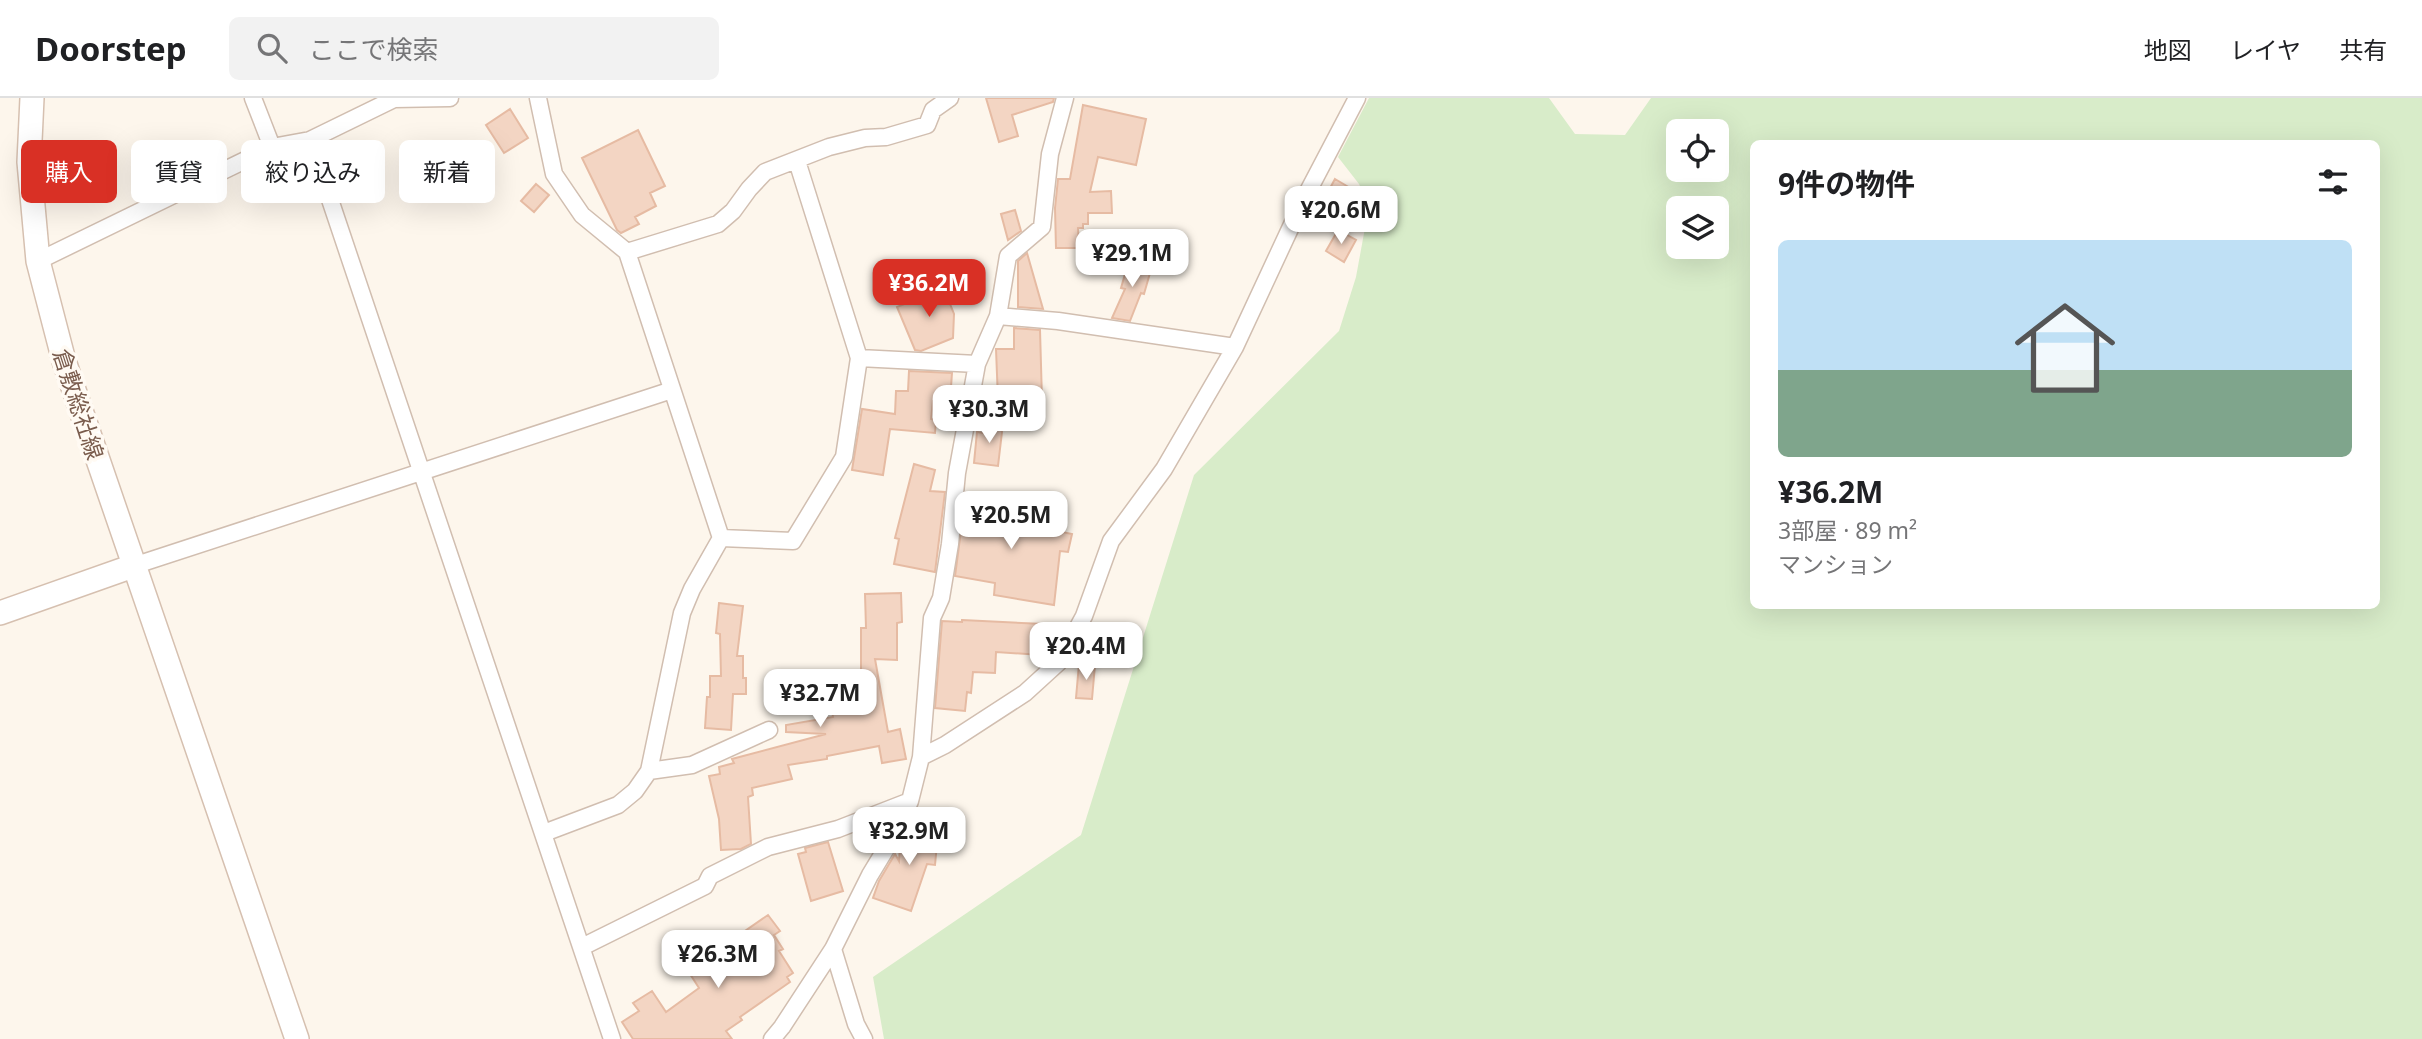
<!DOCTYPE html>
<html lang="ja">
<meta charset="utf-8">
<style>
body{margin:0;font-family:"Noto Sans","Noto Sans JP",sans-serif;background:#f2f2f2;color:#202124;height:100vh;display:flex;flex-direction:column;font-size:26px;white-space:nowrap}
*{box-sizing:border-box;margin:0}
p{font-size:23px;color:#757577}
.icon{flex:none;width:38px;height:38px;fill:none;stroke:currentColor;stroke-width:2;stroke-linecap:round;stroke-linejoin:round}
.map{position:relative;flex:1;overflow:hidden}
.details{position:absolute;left:1750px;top:42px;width:630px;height:469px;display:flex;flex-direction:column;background:#fff;border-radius:10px;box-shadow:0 7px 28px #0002}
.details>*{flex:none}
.hud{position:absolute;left:21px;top:42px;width:665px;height:63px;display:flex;gap:14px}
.controls{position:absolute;left:1666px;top:21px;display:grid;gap:14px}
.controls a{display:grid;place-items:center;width:63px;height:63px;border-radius:10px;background:#fff;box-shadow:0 7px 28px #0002;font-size:35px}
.price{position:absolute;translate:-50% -60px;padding:0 16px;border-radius:14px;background:#fff;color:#222;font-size:23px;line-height:46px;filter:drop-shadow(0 2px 4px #0008)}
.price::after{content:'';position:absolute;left:50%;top:42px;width:21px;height:16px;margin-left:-10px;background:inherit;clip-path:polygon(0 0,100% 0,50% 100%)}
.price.current{background:#d93025;color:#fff}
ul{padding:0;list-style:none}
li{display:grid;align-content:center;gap:14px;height:371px;padding:0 28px}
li+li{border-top:2px solid #e0e0e0}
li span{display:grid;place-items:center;height:217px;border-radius:10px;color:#555}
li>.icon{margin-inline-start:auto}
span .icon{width:126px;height:126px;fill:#fffc;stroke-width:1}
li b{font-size:30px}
h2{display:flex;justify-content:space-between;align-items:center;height:84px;padding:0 28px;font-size:30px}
.tag{padding:0 24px;border-radius:10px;background:#fff;box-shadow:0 7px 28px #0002;font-size:24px;line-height:63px}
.tag.current{background:#d93025;color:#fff}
header{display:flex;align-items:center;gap:42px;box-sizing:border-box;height:98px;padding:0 35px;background:#fff;border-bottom:2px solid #e0e0e0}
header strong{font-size:33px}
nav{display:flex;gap:38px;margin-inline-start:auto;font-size:24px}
.search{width:490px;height:63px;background:#f2f2f2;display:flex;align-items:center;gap:18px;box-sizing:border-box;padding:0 24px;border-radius:10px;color:#757577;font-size:26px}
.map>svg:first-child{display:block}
.green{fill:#d8ecc9;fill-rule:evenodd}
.building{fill:#f3d5c3;stroke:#e6bba3;stroke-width:2}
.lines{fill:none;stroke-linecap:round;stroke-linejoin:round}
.street-casing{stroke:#d1beb0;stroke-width:19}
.secondary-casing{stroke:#d6c0b0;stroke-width:26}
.street{stroke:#fff;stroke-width:16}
.secondary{stroke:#fff;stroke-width:23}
.labels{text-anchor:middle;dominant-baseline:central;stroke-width:7;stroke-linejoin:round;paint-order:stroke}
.street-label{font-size:23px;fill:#7a5c4d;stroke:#fffaf3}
</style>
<header>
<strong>Doorstep</strong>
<div class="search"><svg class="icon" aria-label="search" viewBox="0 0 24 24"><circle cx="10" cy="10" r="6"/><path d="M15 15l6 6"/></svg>ここで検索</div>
<nav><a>地図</a><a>レイヤ</a><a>共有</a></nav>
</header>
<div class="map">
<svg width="2422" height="941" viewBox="0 0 2422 941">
<rect width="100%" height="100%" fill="#fdf6ec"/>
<!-- green -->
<path class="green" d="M 1369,0 L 1549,0 L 1575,36 L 1625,37 L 1651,0 L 2422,0 L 2422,941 L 884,941 L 873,879 L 1081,737 L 1194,377 L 1339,233 L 1356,179 L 1369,108 L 1359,86 L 1338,59 ZM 1678,33 L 1717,33 L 1717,72 L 1678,72 ZM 1754,46 L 2376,46 L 2376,508 L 1754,508 ZM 1678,110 L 1717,110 L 1717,149 L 1678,149 Z"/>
<!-- building -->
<path class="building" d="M 986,0 L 1054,0 L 1053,4 L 1012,17 L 1018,38 L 999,44 Z
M 1083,7 L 1146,21 L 1136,67 L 1098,59 L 1090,94 L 1111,93 L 1112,115 L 1088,115 L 1088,126 L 1083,126 L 1083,130 L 1078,130 L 1079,150 L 1056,150 L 1055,110 L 1058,81 L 1070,81 Z
M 510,11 L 528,40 L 504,55 L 486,27 Z
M 638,32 L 665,88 L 650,95 L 656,108 L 635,119 L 639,126 L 621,135 L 617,132 L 582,60 Z
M 1335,81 L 1357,94 L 1349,109 L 1357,113 L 1346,133 L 1316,116 Z
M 536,86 L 549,97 L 534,114 L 521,103 Z
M 1015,112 L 1021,133 L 1008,142 L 1001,116 Z
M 1338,132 L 1356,142 L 1344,164 L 1326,153 Z
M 1027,155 L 1043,211 L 1018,209 L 1018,163 Z
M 1129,162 L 1152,168 L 1144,196 L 1141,195 L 1130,223 L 1112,220 L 1125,191 L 1121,190 Z
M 942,186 L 954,216 L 953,240 L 921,253 L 915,252 L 897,209 L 924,198 L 923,194 Z
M 1014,230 L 1040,232 L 1042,302 L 998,302 L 996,251 L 1014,251 Z
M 909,273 L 952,275 L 951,289 L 945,289 L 944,303 L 933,303 L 931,321 L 936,322 L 935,335 L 890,331 L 883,377 L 852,372 L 862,311 L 895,316 L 896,293 L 908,293 Z
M 986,322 L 998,325 L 1002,334 L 998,368 L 974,365 L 977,334 L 984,335 Z
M 914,366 L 935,372 L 930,393 L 945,394 L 935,474 L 894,466 L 899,441 L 895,440 Z
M 966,395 L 974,402 L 986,403 L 1014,409 L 1013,412 L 1055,420 L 1052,432 L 1072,436 L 1068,454 L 1060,453 L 1054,507 L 994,497 L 995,485 L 955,478 Z
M 901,495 L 902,524 L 897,525 L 897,562 L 875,561 L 888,634 L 900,631 L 906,661 L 882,665 L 879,648 L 827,658 L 827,661 L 788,667 L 792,681 L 752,690 L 753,697 L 748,699 L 751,746 L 741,751 L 721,752 L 719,721 L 709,678 L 720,676 L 719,669 L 734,665 L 732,661 L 826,636 L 786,634 L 786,627 L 833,619 L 829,595 L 853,591 L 852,584 L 861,582 L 861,530 L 866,530 L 865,496 Z
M 719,505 L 743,508 L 737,558 L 743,558 L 743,580 L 746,580 L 746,596 L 733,596 L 731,632 L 705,630 L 707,599 L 710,599 L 710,578 L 721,578 L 720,536 L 716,535 Z
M 962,522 L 1043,526 L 1041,557 L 996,554 L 995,575 L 973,574 L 971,595 L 967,594 L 965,613 L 935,610 L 942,523 L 962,524 Z
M 1079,566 L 1095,567 L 1092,601 L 1076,600 Z
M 919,722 L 939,724 L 935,767 L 927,766 L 911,813 L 873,800 L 879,783 L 895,756 L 899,763 L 900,747 L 909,732 L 918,732 Z
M 876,728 L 882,737 L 874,751 L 864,732 Z
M 828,744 L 843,793 L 811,803 L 798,756 L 806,754 L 805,750 Z
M 768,817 L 780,833 L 774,837 L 783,851 L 779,853 L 793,875 L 787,879 L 790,884 L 740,919 L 742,922 L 726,933 L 732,941 L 633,941 L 622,924 L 639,913 L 633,905 L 652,893 L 666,914 L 699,890 L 690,876 L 694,873 L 687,864 L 704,851 L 710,861 L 744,838 L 742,835 Z"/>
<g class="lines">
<!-- street casing -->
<g class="street-casing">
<path id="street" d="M 253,0 L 272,49 L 310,42 L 394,1 L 450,0
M 538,0 L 554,76 L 582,117 L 627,154 L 721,440 L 692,491 L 682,515 L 649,673 L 635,693 L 618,707 L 544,735
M 310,42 L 612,941
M 797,63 L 859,260
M 627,154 L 718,126 L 733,113 L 749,91 L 765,74 L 829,49 L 865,40 L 886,39 L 927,27 L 933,12 L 950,0
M 38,163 L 272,49
M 998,218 L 1058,223 L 1235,249
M 721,440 L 793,443 L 844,359 L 859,260 L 977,266
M 133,468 L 672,292
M 921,659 L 945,647 L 1025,595 L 1059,564 L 1084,518 L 1111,443 L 1164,371 L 1235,249 L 1302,105 L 1357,0
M 649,673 L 692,667 L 769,632
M 582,849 L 705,788 L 710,778 L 768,749 L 838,731 L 910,703
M 833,851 L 856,926 L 864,941
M 772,941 L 782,929 L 833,851 L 870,777 L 899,729 L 910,703 L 921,659 L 932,520 L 941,500 L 950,446 L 957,375 L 977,266 L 998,218 L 1008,158 L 1042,129 L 1050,56 L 1065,0"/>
</g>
<!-- secondary casing -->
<g class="secondary-casing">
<path id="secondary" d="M 32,0 L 29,64 L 38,163 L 64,263 L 297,941
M 0,515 L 133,468"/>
</g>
<!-- street -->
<use href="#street" class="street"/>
<!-- secondary -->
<use href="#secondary" class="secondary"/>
</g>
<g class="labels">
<!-- street labels -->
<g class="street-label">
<text transform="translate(79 306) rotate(72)">倉敷総社線</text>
</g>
</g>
</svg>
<div class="controls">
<a><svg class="icon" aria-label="locate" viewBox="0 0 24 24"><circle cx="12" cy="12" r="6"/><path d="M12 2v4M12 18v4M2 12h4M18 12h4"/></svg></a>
<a><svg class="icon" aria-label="layers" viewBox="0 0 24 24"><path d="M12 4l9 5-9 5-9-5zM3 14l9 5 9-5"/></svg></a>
</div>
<b class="price" style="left:1341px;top:148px">¥20.6M</b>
<b class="price" style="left:1132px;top:191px">¥29.1M</b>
<b class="price current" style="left:929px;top:221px">¥36.2M</b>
<b class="price" style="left:989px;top:347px">¥30.3M</b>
<b class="price" style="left:1011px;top:453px">¥20.5M</b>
<b class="price" style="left:1086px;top:584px">¥20.4M</b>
<b class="price" style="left:820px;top:631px">¥32.7M</b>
<b class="price" style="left:909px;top:769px">¥32.9M</b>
<b class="price" style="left:718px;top:892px">¥26.3M</b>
<div class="hud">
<a class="tag current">購入</a>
<a class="tag">賃貸</a>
<a class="tag">絞り込み</a>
<a class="tag">新着</a>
</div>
<section class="details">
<h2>9件の物件<svg class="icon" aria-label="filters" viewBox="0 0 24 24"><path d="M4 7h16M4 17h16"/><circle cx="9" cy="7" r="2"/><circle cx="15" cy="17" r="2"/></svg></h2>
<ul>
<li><span style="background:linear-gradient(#bfe0f5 60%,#7fa58c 0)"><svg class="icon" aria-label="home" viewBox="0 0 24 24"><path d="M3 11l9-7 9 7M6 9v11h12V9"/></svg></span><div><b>¥36.2M</b><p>3部屋 · 89 m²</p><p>マンション</p></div></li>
</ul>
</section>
</div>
